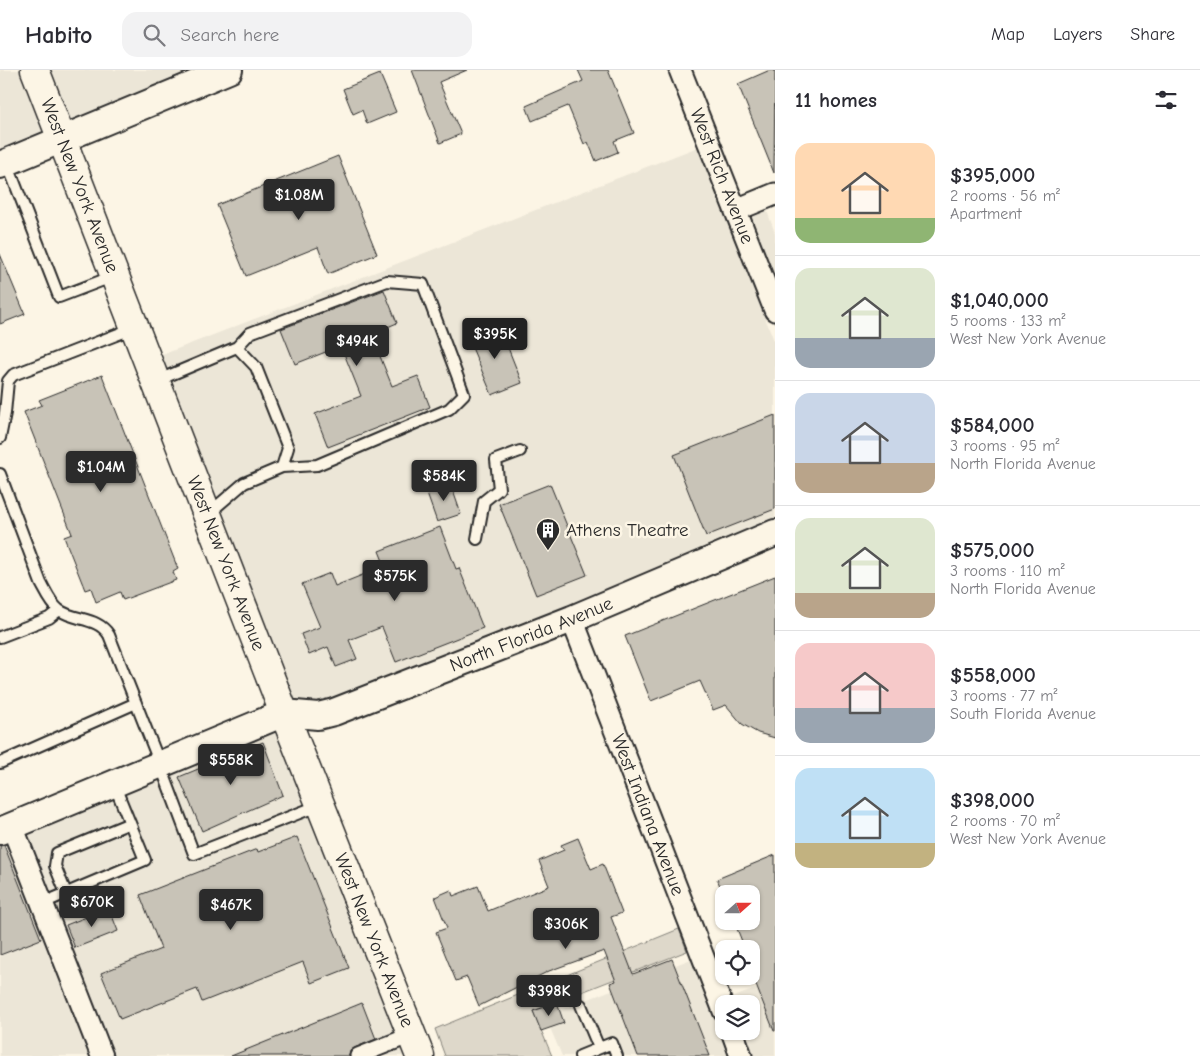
<!DOCTYPE html>
<meta charset="utf-8">
<style>
body{margin:0;font-family:"Comic Neue",sans-serif;background:#f2f2f3;color:#2b2b33;height:100vh;display:flex;flex-direction:column;font-size:19px;white-space:nowrap}
*{box-sizing:border-box;margin:0}
p{font-size:16px;color:#7c7c81}
.icon{flex:none;width:28px;height:28px;fill:none;stroke:currentColor;stroke-width:2;stroke-linecap:round;stroke-linejoin:round}
.map{position:relative;flex:1;overflow:hidden}
.sheet{display:flex;flex-direction:column;background:#fff;width:425px}
.sheet>*{flex:none}
.needle{width:32px;rotate:69deg}
.buttons{position:absolute;left:715px;top:815px;display:grid;gap:10px}
.buttons a{display:grid;place-items:center;width:45px;height:45px;border-radius:10px;background:#fff;box-shadow:0 1px 4px #0004;font-size:25px}
.price{position:absolute;translate:-50% -42px;padding:0 11px;border-radius:5px;background:#2b2b2b;color:#fff;font-size:16px;line-height:32px;filter:drop-shadow(0 1px 2px #0008)}
.price::after{content:'';position:absolute;left:50%;top:30px;width:15px;height:11px;margin-left:-8px;background:inherit;clip-path:polygon(0 0,100% 0,50% 100%)}
.price.selected{background:#222;color:#fff}
ul{padding:0;list-style:none}
li{display:flex;align-items:center;gap:15px;height:125px;padding:0 20px}
li+li{border-top:1px solid #e1e1e2}
li span{display:grid;place-items:center;flex:none;width:140px;height:100px;border-radius:15px;color:#555}
li>.icon{margin-inline-start:auto}
span .icon{width:60px;height:60px;fill:#fffc;stroke-width:1}
li b{font-size:21px}
h2{display:flex;justify-content:space-between;align-items:center;height:60px;padding:0 20px;font-size:21px}
header{display:flex;align-items:center;gap:30px;box-sizing:border-box;height:70px;padding:0 25px;background:#fff;border-bottom:1px solid #e1e1e2}
header strong{font-size:24px}
nav{display:flex;gap:28px;margin-inline-start:auto;font-size:18px}
.search{width:350px;height:45px;background:#f2f2f3;display:flex;align-items:center;gap:12px;box-sizing:border-box;padding:0 18px;border-radius:15px;color:#7c7c81;font-size:19px}
main{display:flex;flex:1;min-height:0}
.map>svg:first-child{display:block}
.built{fill:#ece6d7}
.green{fill:#ded8ca;stroke:#84827a}
.building{fill:#c8c3b7;stroke:#2b2b2b}
.lines{fill:none;stroke-linecap:round;stroke-linejoin:round}
.service-casing{stroke:#2b2b2b;stroke-width:14}
.pedestrian-casing{stroke:#2b2b2b;stroke-width:19}
.minor-casing{stroke:#2b2b2b;stroke-width:25}
.tertiary-casing{stroke:#2b2b2b;stroke-width:30}
.primary-casing{stroke:#2b2b2b;stroke-width:31}
.service{stroke:#fcf5e5;stroke-width:10}
.pedestrian{stroke:#fcf5e5;stroke-width:15}
.minor{stroke:#fcf5e5;stroke-width:21}
.tertiary{stroke:#fcf5e5;stroke-width:26}
.primary{stroke:#fcf5e5;stroke-width:28}
.labels{text-anchor:middle;dominant-baseline:central;stroke-width:5;stroke-linejoin:round;paint-order:stroke}
.street-label{font-size:19px;fill:#2b2b2b;stroke:#fcf5e5}
.poi-label{font-size:19px;fill:#2b2b2b;stroke:#fcf5e5;text-anchor:start}
</style>
<header>
<strong>Habito</strong>
<div class="search"><svg class="icon" aria-label="search" viewBox="0 0 24 24"><circle cx="10" cy="10" r="6"/><path d="M15 15l6 6"/></svg>Search here</div>
<nav><a>Map</a><a>Layers</a><a>Share</a></nav>
</header>
<main>
<div class="map">
<svg width="775" height="986" viewBox="0 0 775 986">
<rect width="100%" height="100%" fill="#fcf5e5"/>
<filter id="ink" filterUnits="userSpaceOnUse"><feTurbulence type="fractalNoise" baseFrequency=".02" numOctaves="2"/><feDisplacementMap in="SourceGraphic" scale="10" xChannelSelector="R" yChannelSelector="G"/><feConvolveMatrix kernelMatrix="1 2 1 2 8 2 1 2 1" color-interpolation-filters="sRGB"/></filter>
<g filter="url(#ink)">
<!-- built -->
<path class="built" d="M 0,0 L 22,0 L 47,64 L 0,83 Z
M 47,0 L 202,0 L 69,55 Z
M 698,77 L 775,273 L 775,452 L 568,539 L 331,633 L 292,633 L 159,286 Z
M 766,138 L 775,163 L 775,208 L 750,145 Z
M 277,657 L 407,986 L 115,986 L 27,761 Z
M 5,770 L 90,986 L 0,986 L 0,772 Z
M 691,889 L 729,986 L 562,986 L 545,946 Z
M 775,912 L 775,986 L 754,986 L 744,961 L 751,961 L 751,934 L 733,934 L 731,928 Z"/>
<!-- green -->
<path class="green" d="M 679,859 L 687,881 L 533,941 L 552,986 L 445,986 L 435,959 Z"/>
<!-- building -->
<path class="building" d="M 412,0 L 467,0 L 439,12 L 461,64 L 440,73 Z
M 578,0 L 608,0 L 634,63 L 614,71 L 618,82 L 596,91 L 588,72 L 584,74 L 568,36 L 532,51 L 526,36 L 583,11 Z
M 770,0 L 775,0 L 774,103 L 738,14 Z
M 380,4 L 396,42 L 367,54 L 362,40 L 353,44 L 343,19 Z
M 338,86 L 377,184 L 328,204 L 318,177 L 246,206 L 217,135 Z
M 0,184 L 25,244 L 0,254 Z
M 384,220 L 397,253 L 371,264 L 392,316 L 418,306 L 430,337 L 328,377 L 315,344 L 361,326 L 341,276 L 295,294 L 281,259 Z
M 499,255 L 522,313 L 492,325 L 468,268 Z
M 102,305 L 178,499 L 173,502 L 176,510 L 123,530 L 120,522 L 96,532 L 91,518 L 85,520 L 64,467 L 72,464 L 24,342 L 42,335 L 39,330 Z
M 775,345 L 775,439 L 706,466 L 674,385 Z
M 450,412 L 461,444 L 437,452 L 426,421 Z
M 550,414 L 587,505 L 536,525 L 499,434 Z
M 440,457 L 456,499 L 459,498 L 483,558 L 396,592 L 382,557 L 349,570 L 357,589 L 336,597 L 328,577 L 309,585 L 301,564 L 320,557 L 302,514 L 330,503 L 335,516 L 385,496 L 379,481 Z
M 775,506 L 775,668 L 758,663 L 742,654 L 726,635 L 713,640 L 700,611 L 651,631 L 625,566 Z
M 263,672 L 283,725 L 202,761 L 179,707 Z
M 297,767 L 349,898 L 311,913 L 303,892 L 202,932 L 197,919 L 120,949 L 101,903 L 161,879 L 140,825 L 257,779 L 258,782 Z
M 578,768 L 591,799 L 603,794 L 622,843 L 611,847 L 633,904 L 672,889 L 710,986 L 638,986 L 610,913 L 616,911 L 604,881 L 549,901 L 479,936 L 467,907 L 456,911 L 436,862 L 447,858 L 435,827 L 451,820 L 453,826 L 478,816 L 488,841 L 549,816 L 539,791 L 564,780 L 561,775 Z
M 4,775 L 41,869 L 0,885 L 0,776 Z
M 775,785 L 775,961 L 774,961 L 754,910 L 757,909 L 751,894 L 751,879 L 745,879 L 734,851 L 751,851 L 751,824 L 724,824 L 724,825 L 717,809 Z
M 109,838 L 118,861 L 75,878 L 66,855 Z
M 362,933 L 376,969 L 354,978 L 350,981 L 349,986 L 231,986 Z
M 557,933 L 564,953 L 541,961 L 533,941 Z"/>
<g class="lines">
<!-- service casing -->
<g class="service-casing">
<path id="service" d="M 7,93 L 59,227 L 114,206
M 237,277 L 250,263 L 387,211 L 423,214 L 464,324 L 449,339 L 317,395 L 282,397
M 156,311 L 237,277 L 256,297 L 288,378 L 282,397 L 244,413 L 208,444
M 0,368 L 5,343 L 8,311 L 13,305 L 134,258
M 0,404 L 41,513 C 46,522 51,534 59,540 C 75,551 98,547 109,565 L 160,694 L 194,784 L 320,735
M 477,469 L 484,431 L 499,419 L 496,390 L 520,381
M 0,567 L 49,548 L 59,540
M 0,693 L 136,633
M 66,823 L 55,796 L 57,783 L 130,753
M 43,833 L 145,790 L 114,714
M 581,935 L 599,978
M 580,986 L 612,973 L 617,986"/>
</g>
<!-- pedestrian casing -->
<g class="pedestrian-casing">
<path id="pedestrian" d="M 358,986 L 411,965"/>
</g>
<!-- minor casing -->
<g class="minor-casing">
<g id="minor">
<path id="s1" d="M 680,0 L 775,240"/>
<path d="M 736,140 L 775,124"/>
<path id="s2" d="M 572,549 L 724,941"/>
<path d="M 12,756 L 102,986"/>
<path d="M 732,961 L 741,986"/>
</g>
</g>
<!-- tertiary casing -->
<g class="tertiary-casing">
<g id="tertiary">
<path d="M 0,95 L 229,0"/>
<path id="s3" d="M 0,761 L 284,643 L 318,646 L 334,642 L 572,549 L 775,463"/>
</g>
</g>
<!-- primary casing -->
<g class="primary-casing">
<g id="primary">
<path id="s4" d="M 35,0 L 284,643 L 420,986"/>
</g>
</g>
<!-- service -->
<use href="#service" class="service"/>
<!-- pedestrian -->
<use href="#pedestrian" class="pedestrian"/>
<!-- minor -->
<use href="#minor" class="minor"/>
<!-- tertiary -->
<use href="#tertiary" class="tertiary"/>
<!-- primary -->
<use href="#primary" class="primary"/>
</g>
</g>
<!-- icons -->
<defs>
<g id="building-pin" transform="scale(1.25)"><path d="M0 17L-7.5 6A9.5 9.5 0 1 1 7.5 6Z" fill="#2b2b2b" stroke="#fcf5e5"/><path d="M-4-6H4V6H1V3H-1V6H-4ZM-2.5-4.3h1.7v1.8h-1.7ZM.8-4.3h1.7v1.8H.8ZM-2.5-1h1.7V.8h-1.7ZM.8-1h1.7V.8H.8Z" fill="#fff"/></g>
</defs>
<g fill-rule="evenodd">
<use href="#building-pin" x="548" y="460"/>
</g>
<g class="labels">
<!-- street labels -->
<g class="street-label">
<text stroke="none"><textPath href="#s1" startOffset="114">West Rich Avenue</textPath></text>
<text stroke="none"><textPath href="#s4" startOffset="124">West New York Avenue</textPath></text>
<text stroke="none"><textPath href="#s4" startOffset="529">West New York Avenue</textPath></text>
<text stroke="none"><textPath href="#s3" startOffset="570">North Florida Avenue</textPath></text>
<text stroke="none"><textPath href="#s2" startOffset="210">West Indiana Avenue</textPath></text>
<text stroke="none"><textPath href="#s4" startOffset="934">West New York Avenue</textPath></text>
</g>
<!-- poi labels -->
<g class="poi-label">
<text x="566" y="460">Athens Theatre</text>
</g>
</g>
</svg>
<div class="buttons">
<a><svg class="needle" viewBox="-14 -14 28 28"><path d="M0-13l5 13h-10z" fill="#e53935"/><path d="M0 13l5-13h-10z" fill="#7c7c81"/></svg></a>
<a><svg class="icon" aria-label="locate" viewBox="0 0 24 24"><circle cx="12" cy="12" r="6"/><path d="M12 2v4M12 18v4M2 12h4M18 12h4"/></svg></a>
<a><svg class="icon" aria-label="layers" viewBox="0 0 24 24"><path d="M12 4l9 5-9 5-9-5zM3 14l9 5 9-5"/></svg></a>
</div>
<b class="price" style="left:299px;top:151px">$1.08M</b>
<b class="price selected" style="left:495px;top:290px">$395K</b>
<b class="price" style="left:357px;top:297px">$494K</b>
<b class="price" style="left:101px;top:423px">$1.04M</b>
<b class="price" style="left:444px;top:432px">$584K</b>
<b class="price" style="left:395px;top:532px">$575K</b>
<b class="price" style="left:231px;top:716px">$558K</b>
<b class="price" style="left:92px;top:858px">$670K</b>
<b class="price" style="left:231px;top:861px">$467K</b>
<b class="price" style="left:566px;top:880px">$306K</b>
<b class="price" style="left:549px;top:947px">$398K</b>
</div>
<section class="sheet">
<h2>11 homes<svg class="icon" aria-label="filters" viewBox="0 0 24 24"><path d="M4 7h16M4 17h16"/><circle cx="9" cy="7" r="2"/><circle cx="15" cy="17" r="2"/></svg></h2>
<ul>
<li><span style="background:linear-gradient(#ffd9b3 75%,#8fb573 0)"><svg class="icon" aria-label="home" viewBox="0 0 24 24"><path d="M3 11l9-7 9 7M6 9v11h12V9"/></svg></span><div><b>$395,000</b><p>2 rooms · 56 m²</p><p>Apartment</p></div></li>
<li><span style="background:linear-gradient(#dfe7d0 70%,#9aa5b1 0)"><svg class="icon" aria-label="home" viewBox="0 0 24 24"><path d="M3 11l9-7 9 7M6 9v11h12V9"/></svg></span><div><b>$1,040,000</b><p>5 rooms · 133 m²</p><p>West New York Avenue</p></div></li>
<li><span style="background:linear-gradient(#c9d6e8 70%,#b9a48a 0)"><svg class="icon" aria-label="home" viewBox="0 0 24 24"><path d="M3 11l9-7 9 7M6 9v11h12V9"/></svg></span><div><b>$584,000</b><p>3 rooms · 95 m²</p><p>North Florida Avenue</p></div></li>
<li><span style="background:linear-gradient(#dfe7d0 75%,#b9a48a 0)"><svg class="icon" aria-label="home" viewBox="0 0 24 24"><path d="M3 11l9-7 9 7M6 9v11h12V9"/></svg></span><div><b>$575,000</b><p>3 rooms · 110 m²</p><p>North Florida Avenue</p></div></li>
<li><span style="background:linear-gradient(#f6c9c9 65%,#9aa5b1 0)"><svg class="icon" aria-label="home" viewBox="0 0 24 24"><path d="M3 11l9-7 9 7M6 9v11h12V9"/></svg></span><div><b>$558,000</b><p>3 rooms · 77 m²</p><p>South Florida Avenue</p></div></li>
<li><span style="background:linear-gradient(#bfe0f5 75%,#c2b280 0)"><svg class="icon" aria-label="home" viewBox="0 0 24 24"><path d="M3 11l9-7 9 7M6 9v11h12V9"/></svg></span><div><b>$398,000</b><p>2 rooms · 70 m²</p><p>West New York Avenue</p></div></li>
</ul>
</section>
</main>
